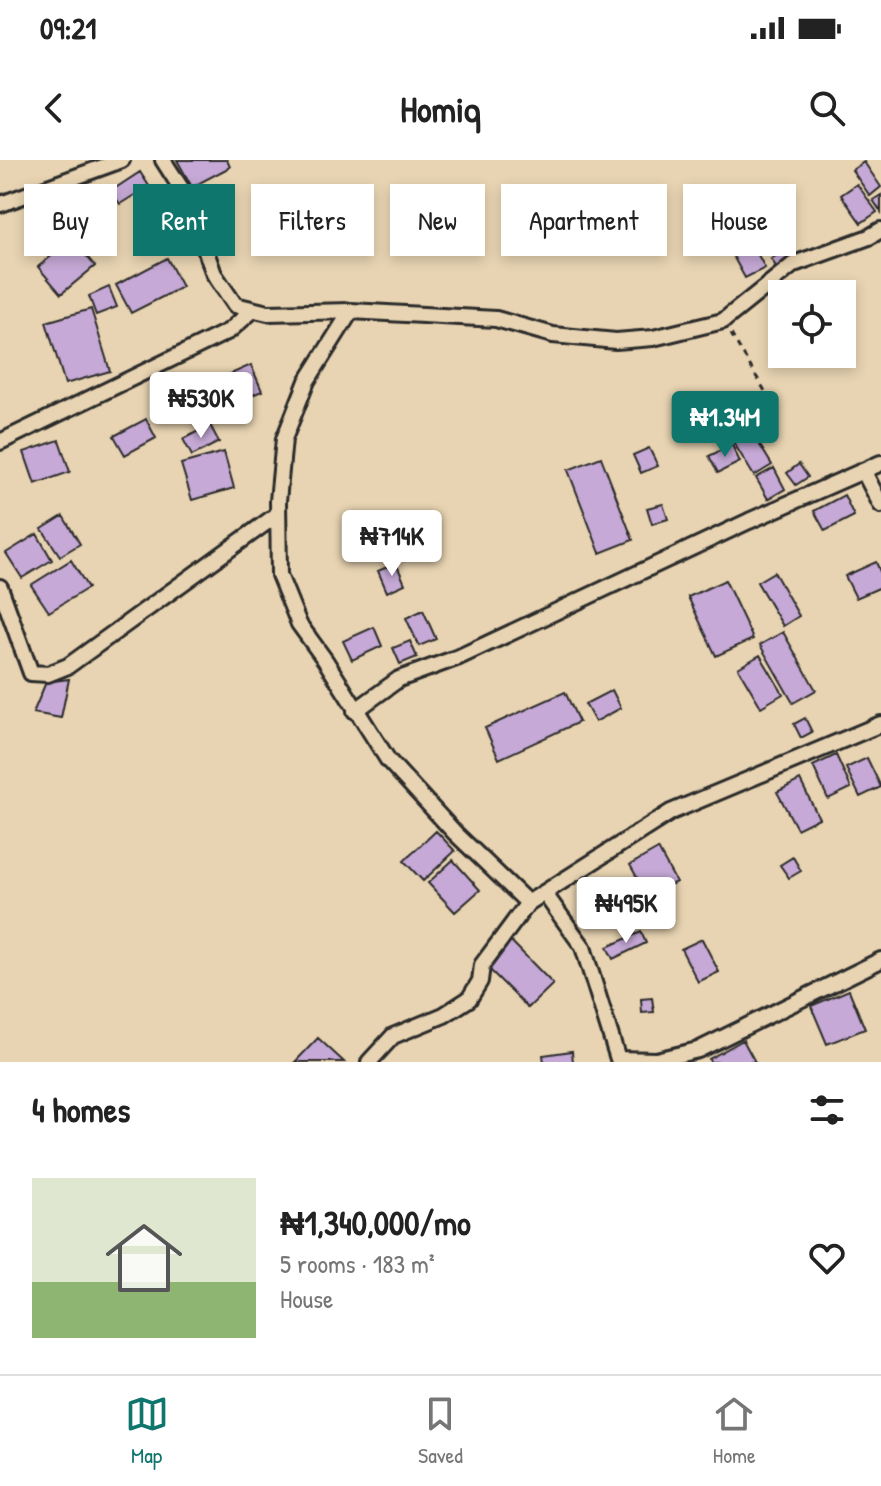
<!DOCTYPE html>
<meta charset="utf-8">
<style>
body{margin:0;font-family:"Patrick Hand",sans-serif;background:#f2f2f2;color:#222;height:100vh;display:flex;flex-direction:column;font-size:30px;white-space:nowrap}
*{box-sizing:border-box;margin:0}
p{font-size:26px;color:#767676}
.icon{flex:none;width:44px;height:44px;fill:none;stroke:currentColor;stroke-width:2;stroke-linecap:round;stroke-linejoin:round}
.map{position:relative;height:902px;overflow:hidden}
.panel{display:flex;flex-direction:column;background:#fff;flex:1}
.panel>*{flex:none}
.top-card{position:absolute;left:24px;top:24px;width:834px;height:72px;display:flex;gap:16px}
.controls{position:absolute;left:768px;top:120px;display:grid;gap:16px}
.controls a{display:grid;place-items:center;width:88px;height:88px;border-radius:0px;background:#fff;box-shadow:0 4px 12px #0003;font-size:40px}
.price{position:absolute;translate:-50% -68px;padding:0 18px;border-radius:8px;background:#fff;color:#222;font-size:26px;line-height:52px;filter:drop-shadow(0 2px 4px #0008)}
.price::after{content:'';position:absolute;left:50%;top:48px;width:24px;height:18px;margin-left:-12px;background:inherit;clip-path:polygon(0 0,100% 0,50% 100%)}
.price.selected{background:#0f766e;color:#fff}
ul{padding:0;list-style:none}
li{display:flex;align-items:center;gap:24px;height:200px;padding:0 32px}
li+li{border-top:2px solid #e0e0e0}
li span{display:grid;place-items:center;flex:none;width:224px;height:160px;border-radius:0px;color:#555}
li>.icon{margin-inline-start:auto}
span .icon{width:96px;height:96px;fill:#fffc;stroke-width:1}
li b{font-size:34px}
h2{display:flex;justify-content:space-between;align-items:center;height:96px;padding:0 32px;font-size:34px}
.tag{padding:0 28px;border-radius:0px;background:#fff;box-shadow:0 4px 12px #0003;font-size:28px;line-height:72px}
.tag.selected{background:#0f766e;color:#fff}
.status{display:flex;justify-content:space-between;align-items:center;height:56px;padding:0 40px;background:#fff;direction:ltr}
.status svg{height:22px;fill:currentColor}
header{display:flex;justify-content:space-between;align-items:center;height:104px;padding:0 32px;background:#fff;font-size:36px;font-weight:800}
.menu{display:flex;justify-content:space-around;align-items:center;height:112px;border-top:2px solid #e0e0e0;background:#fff;font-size:22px;color:#767676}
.menu a{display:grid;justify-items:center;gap:4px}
.menu .selected{color:#0f766e}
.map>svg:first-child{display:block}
.building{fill:#c6a9d6;stroke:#2b2b2b;stroke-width:2}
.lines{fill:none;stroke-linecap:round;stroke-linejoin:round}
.street-casing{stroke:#2b2b2b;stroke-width:20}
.path{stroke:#2b2b2b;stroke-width:3;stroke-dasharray:6 6;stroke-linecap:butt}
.street{stroke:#e8d4b2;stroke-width:14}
</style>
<div class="status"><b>09:21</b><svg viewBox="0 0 49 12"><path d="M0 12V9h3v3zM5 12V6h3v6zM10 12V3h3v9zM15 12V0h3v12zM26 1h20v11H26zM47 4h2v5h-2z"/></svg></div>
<header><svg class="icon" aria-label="back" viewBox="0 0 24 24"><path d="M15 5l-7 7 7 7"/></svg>Homiq<svg class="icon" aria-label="search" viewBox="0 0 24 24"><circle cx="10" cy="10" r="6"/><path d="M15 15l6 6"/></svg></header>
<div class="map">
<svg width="881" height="902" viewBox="0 0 881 902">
<rect width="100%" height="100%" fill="#e8d4b2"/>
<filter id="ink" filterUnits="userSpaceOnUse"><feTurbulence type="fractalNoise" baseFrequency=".0125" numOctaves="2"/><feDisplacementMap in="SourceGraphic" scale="16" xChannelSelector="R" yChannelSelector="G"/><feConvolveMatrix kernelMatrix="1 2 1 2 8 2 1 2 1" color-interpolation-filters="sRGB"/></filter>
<g filter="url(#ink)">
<!-- building -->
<path class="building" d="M 177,0 L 227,0 L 230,7 L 192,27 Z
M 864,2 L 881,27 L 870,36 L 852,10 Z
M 140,12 L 149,26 L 120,44 L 111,31 Z
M 752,24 L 766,53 L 745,64 L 730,35 Z
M 857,24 L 877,52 L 861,63 L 841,35 Z
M 881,35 L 881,52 L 873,40 Z
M 769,58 L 785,82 L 767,94 L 750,69 Z
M 748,76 L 765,108 L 745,118 L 728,87 Z
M 72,79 L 95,106 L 61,134 L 38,107 Z
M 787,89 L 794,102 L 779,111 L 771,99 Z
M 167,98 L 182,127 L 131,153 L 116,125 Z
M 109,127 L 117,147 L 96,155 L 89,136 Z
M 91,149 L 110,211 L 65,224 L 46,162 Z
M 251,205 L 262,231 L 228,245 L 217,220 Z
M 765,239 L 773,254 L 751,266 L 743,251 Z
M 146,259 L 156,278 L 125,295 L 114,276 Z
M 210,265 L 219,282 L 192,296 L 183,279 Z
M 750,269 L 772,305 L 754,316 L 732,280 Z
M 59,280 L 70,312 L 35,324 L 24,292 Z
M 732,285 L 740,302 L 718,313 L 709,296 Z
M 649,288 L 658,306 L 641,313 L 633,295 Z
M 224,292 L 234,328 L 192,340 L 181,304 Z
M 601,297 L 633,380 L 600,393 L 568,310 Z
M 799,304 L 808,317 L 796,325 L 787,313 Z
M 774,308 L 785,329 L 768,339 L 756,318 Z
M 844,335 L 854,356 L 825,371 L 814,351 Z
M 663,344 L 668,359 L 652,364 L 647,348 Z
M 63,356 L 80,384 L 60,396 L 42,369 Z
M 37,374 L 52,400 L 22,418 L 6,393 Z
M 71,400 L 88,428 L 49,452 L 31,425 Z
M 876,402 L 881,414 L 881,427 L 856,438 L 845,416 Z
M 396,403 L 405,424 L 387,432 L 378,411 Z
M 774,412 L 799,456 L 783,466 L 757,422 Z
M 725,420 L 753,479 L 716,496 L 688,437 Z
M 423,450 L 436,479 L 419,486 L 406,458 Z
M 374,467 L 382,486 L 352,500 L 343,481 Z
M 783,472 L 816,530 L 793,543 L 760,485 Z
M 410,481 L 417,497 L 400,504 L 393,488 Z
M 760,495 L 783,534 L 761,547 L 738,508 Z
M 69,519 L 61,558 L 33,553 L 46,522 Z
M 612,530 L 621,548 L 595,562 L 585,544 Z
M 565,532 L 579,562 L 499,599 L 485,568 Z
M 805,558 L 812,572 L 801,578 L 794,564 Z
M 836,595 L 851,628 L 828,639 L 813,606 Z
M 867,598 L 881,627 L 860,637 L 846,608 Z
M 800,620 L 819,658 L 797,669 L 777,632 Z
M 436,671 L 455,691 L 423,721 L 404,701 Z
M 658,689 L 676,722 L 648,737 L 630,705 Z
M 793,697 L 801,711 L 789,718 L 780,705 Z
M 453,700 L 480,730 L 455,752 L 428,723 Z
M 641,772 L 646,783 L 613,799 L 607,787 Z
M 702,779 L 719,812 L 698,822 L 681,789 Z
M 510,780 L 553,824 L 528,848 L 485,805 Z
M 849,830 L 865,869 L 827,884 L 811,846 Z
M 652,838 L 654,852 L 642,853 L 641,839 Z
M 318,878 L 344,902 L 295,902 Z
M 743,880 L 755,902 L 710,902 L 709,899 Z
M 572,891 L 573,902 L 544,902 L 543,895 Z"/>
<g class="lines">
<!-- street casing -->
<g class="street-casing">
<path id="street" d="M 163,0 L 186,36 L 214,114 L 235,145 L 268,153 L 351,151 L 496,159 L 553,175 L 616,181 L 653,178 L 723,161 L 794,104 L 869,77 L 881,70
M 1,44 L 122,0
M 351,151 L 307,221 L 284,279 L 278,341 L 279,415 L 299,464 L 325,500 L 388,600 L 455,673 L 528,743 L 671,652 L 881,564
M 0,282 L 229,171 L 252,151
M 864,312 L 881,345
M 0,427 L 31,513 L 48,514 L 68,506 L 278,354
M 355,551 L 399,519 L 459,497 L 749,361 L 881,303
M 545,734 L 583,787 L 618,899 L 656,900 L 698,890 L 881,800
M 369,902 L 393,876 L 444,855 L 469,839 L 480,821 L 482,805 L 528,743"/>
</g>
<!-- path -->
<path class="path" d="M 731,174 L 768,236"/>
<!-- street -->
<use href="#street" class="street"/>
</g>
</g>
</svg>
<div class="controls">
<a><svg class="icon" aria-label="locate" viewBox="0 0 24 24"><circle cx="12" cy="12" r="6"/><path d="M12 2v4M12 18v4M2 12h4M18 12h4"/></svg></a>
</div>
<b class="price" style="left:201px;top:280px">₦530K</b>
<b class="price selected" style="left:725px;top:299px">₦1.34M</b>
<b class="price" style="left:392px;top:418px">₦714K</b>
<b class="price" style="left:626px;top:785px">₦495K</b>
<div class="top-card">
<a class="tag">Buy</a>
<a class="tag selected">Rent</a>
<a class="tag">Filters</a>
<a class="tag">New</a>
<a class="tag">Apartment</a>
<a class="tag">House</a>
</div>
</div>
<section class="panel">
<h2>4 homes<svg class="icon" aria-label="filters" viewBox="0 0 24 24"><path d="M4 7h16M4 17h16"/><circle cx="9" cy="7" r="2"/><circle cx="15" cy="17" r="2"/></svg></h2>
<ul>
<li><span style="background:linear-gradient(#dfe7d0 65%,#8fb573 0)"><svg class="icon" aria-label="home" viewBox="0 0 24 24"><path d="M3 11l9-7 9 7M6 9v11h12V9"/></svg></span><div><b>₦1,340,000/mo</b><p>5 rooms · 183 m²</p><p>House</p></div><svg class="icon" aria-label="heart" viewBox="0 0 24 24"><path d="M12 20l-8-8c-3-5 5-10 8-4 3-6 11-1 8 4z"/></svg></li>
</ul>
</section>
<nav class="menu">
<a class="selected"><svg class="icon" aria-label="map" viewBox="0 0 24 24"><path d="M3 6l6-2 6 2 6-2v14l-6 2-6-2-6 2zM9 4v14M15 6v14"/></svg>Map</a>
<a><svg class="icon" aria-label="saved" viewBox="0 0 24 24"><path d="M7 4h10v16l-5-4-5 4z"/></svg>Saved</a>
<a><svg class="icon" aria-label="home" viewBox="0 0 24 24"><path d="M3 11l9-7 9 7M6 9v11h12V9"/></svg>Home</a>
</nav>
